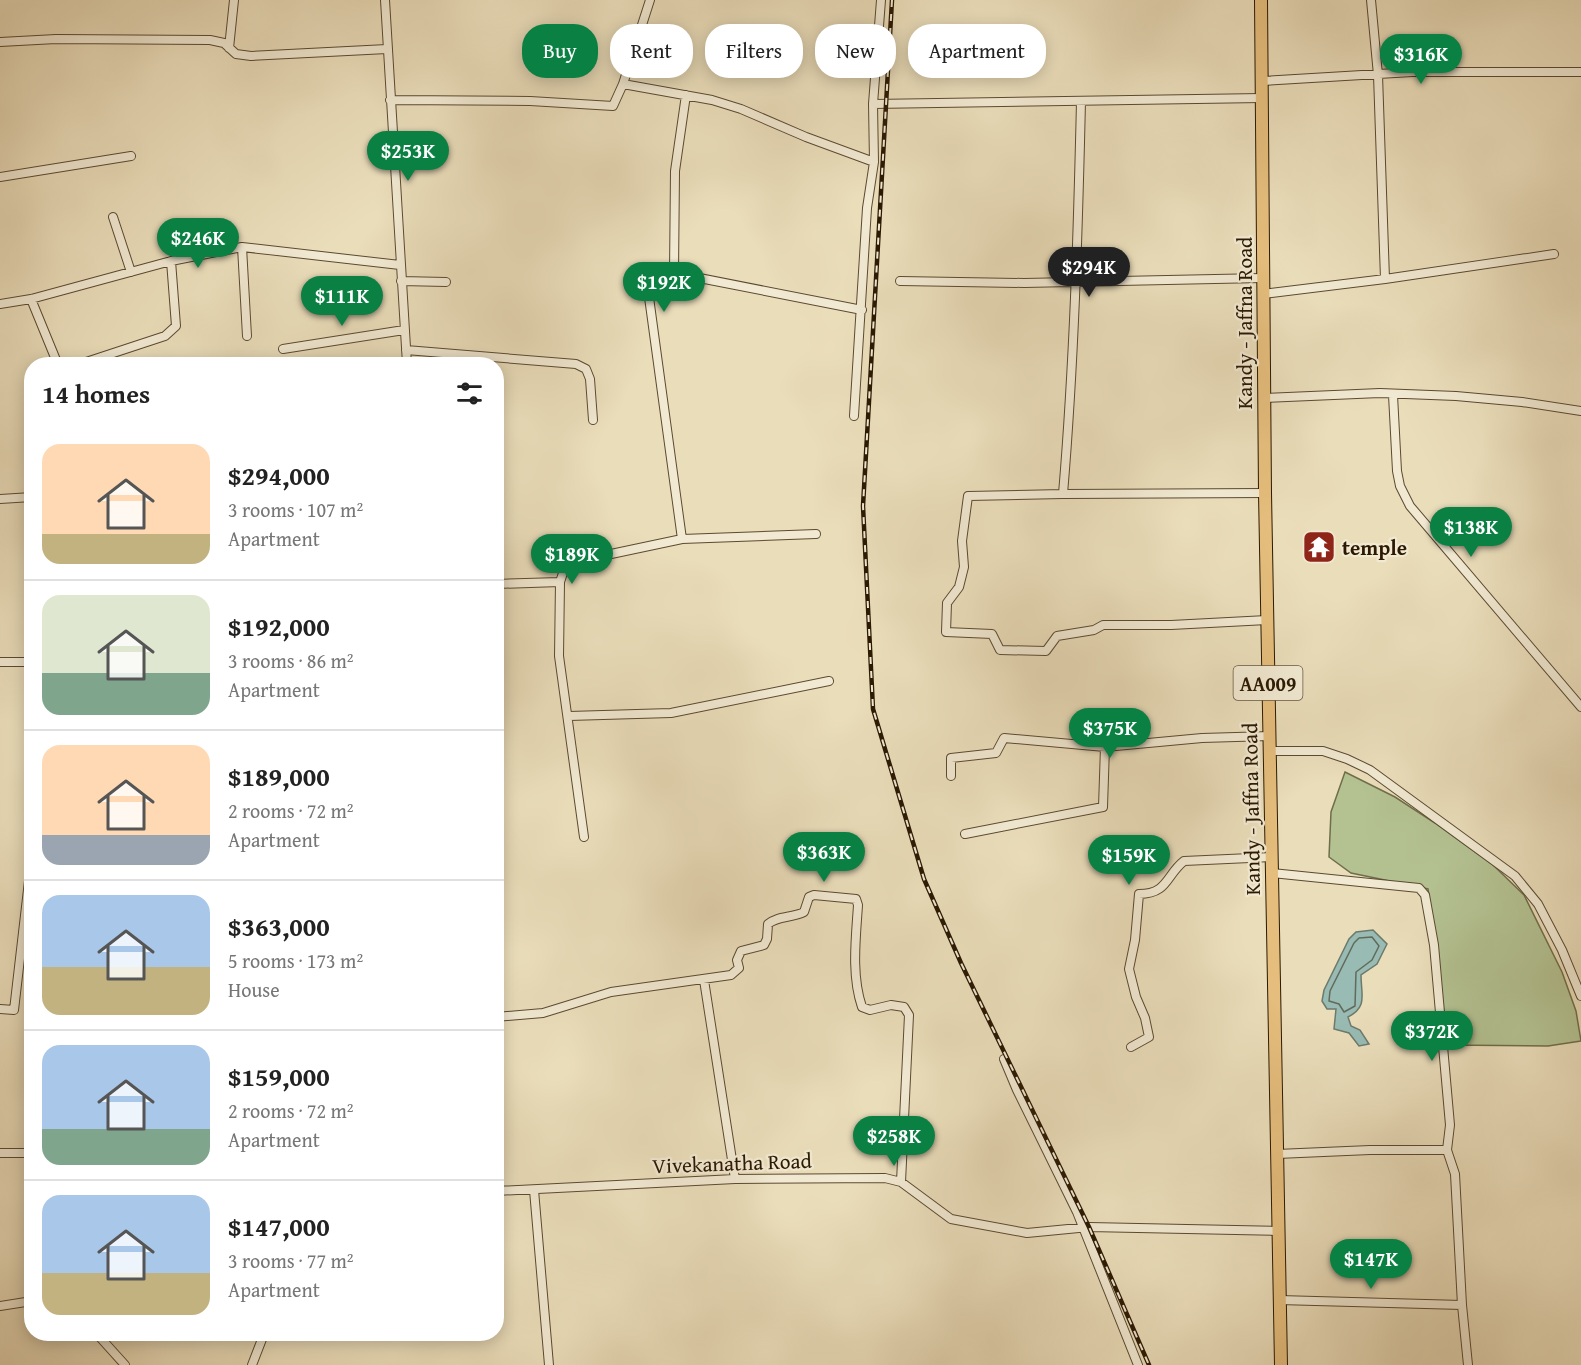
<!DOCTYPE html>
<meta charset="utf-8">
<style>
body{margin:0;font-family:"Gentium Book Plus",serif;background:#f2f2f2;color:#222;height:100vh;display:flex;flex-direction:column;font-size:22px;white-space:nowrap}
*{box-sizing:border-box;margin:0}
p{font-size:20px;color:#767676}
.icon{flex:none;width:33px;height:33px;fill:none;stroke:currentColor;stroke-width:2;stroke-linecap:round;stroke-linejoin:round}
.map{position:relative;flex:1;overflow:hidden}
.sheet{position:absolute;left:24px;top:357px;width:480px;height:984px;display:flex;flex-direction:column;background:#fff;border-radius:24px;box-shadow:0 3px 15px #0003}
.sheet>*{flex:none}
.guide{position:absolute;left:522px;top:24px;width:570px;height:54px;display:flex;gap:12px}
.price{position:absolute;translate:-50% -51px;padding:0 14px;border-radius:21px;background:#0b8043;color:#fff;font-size:20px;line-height:39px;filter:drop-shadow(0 2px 3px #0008)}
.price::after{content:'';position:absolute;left:50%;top:36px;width:18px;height:14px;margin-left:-9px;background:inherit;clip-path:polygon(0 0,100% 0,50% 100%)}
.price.selected{background:#222;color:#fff}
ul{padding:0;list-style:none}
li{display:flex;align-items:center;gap:18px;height:150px;padding:0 18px}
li+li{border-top:2px solid #e0e0e0}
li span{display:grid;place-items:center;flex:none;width:168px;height:120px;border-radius:18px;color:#555}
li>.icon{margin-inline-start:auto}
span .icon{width:72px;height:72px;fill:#fffc;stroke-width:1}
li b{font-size:26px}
h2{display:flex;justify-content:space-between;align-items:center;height:72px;padding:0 18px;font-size:26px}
.pill{padding:0 21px;border-radius:24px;background:#fff;box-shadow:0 3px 15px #0003;font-size:21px;line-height:54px}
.pill.selected{background:#0b8043;color:#fff}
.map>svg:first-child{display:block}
.green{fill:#b4c292;stroke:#706e4a;stroke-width:1.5}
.water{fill:#98bbb3;stroke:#6c7a6d;stroke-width:1.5}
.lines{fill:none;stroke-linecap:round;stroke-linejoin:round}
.shore{stroke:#626a5b;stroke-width:1.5}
.minor-casing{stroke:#5b4a31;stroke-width:10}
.trunk-casing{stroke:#2b1903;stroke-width:14}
.minor{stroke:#f1e9d2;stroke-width:8}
.trunk{stroke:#e5be7d;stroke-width:12}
.rail-casing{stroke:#2b1903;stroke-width:4.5}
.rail{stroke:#f1e9d2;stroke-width:2;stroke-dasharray:7;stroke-linecap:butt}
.labels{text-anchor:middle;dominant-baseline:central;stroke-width:4.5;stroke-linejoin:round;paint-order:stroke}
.shield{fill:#f1e9d2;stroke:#665741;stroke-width:1.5}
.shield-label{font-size:20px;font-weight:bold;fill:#2b1903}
.street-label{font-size:21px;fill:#2b1903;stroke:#f1e9d2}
.poi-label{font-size:21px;font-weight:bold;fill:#2b1903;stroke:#f1e9d2;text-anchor:start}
</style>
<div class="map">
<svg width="1581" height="1365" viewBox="0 0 1581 1365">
<rect width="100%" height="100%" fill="#eaddba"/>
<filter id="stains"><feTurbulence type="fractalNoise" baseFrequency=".00333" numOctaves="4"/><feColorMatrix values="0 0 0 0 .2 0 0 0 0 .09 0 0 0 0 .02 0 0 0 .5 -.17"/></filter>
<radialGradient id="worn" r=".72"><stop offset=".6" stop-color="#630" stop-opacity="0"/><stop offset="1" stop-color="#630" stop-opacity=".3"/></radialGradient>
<!-- green -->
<path class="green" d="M 1345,772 L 1395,797 L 1435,823 L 1493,865 L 1524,895 L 1562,972 L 1576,1011 L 1581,1041 L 1548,1046 L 1448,1045 L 1428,889 L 1351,873 L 1329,857 L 1331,812 Z"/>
<!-- water -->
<path class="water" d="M 1373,930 L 1387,944 L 1377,964 L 1361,975 C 1361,995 1368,1007 1348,1017 L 1351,1026 L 1360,1030 L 1369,1044 L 1359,1046 L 1349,1033 L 1334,1029 L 1336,1009 L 1327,1009 L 1322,1001 L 1324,990 L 1349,939 L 1356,932 Z"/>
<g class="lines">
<!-- shore -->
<path class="shore" d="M 1372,937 L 1379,946 L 1372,960 L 1356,972 L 1355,1006 L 1344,1012 L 1339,1004 L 1329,1001 L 1330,991 L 1354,943 L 1359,938 Z"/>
<!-- minor casing -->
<g class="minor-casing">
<path id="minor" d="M 385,0 L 407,364
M 1371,0 L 1378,75 L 1385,279
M 0,42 L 56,39 L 210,40 L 224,43 L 236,54 L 251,56 L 387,49
M 229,48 L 234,0
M 1262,81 L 1412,72 L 1581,72
M 623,84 L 650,0
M 390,100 L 530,101 L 613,106 L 623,84 L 712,100 L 741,109 L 806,137 L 874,162
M 873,104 L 1262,98
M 0,177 L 131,156
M 113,217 L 131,272
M 242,247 L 247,336
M 674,273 L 675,171 L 686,95
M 401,281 L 446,282
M 900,281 L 1024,283 L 1263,278
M 1263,294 L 1385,279 L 1554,254
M 31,299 L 56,360 L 61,364
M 0,304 L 31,299 L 171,261 L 242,247 L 400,265
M 283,349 L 404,330
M 406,350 L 576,364 L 586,369 L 590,379 L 593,420
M 80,364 L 165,336 L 176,326 L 171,261
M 1393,395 L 1397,471 L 1400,486 L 1410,506 L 1581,707
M 1264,398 L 1380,393 L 1456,396 L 1522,402 L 1581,411
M 854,416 L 867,208 L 874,162 L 873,104 L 881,0
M 1265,493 L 1063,494 L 968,496 L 962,541 L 964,567 L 959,587 L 947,603 L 946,632 L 992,634 L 1000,650 L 1046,651 L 1057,636 L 1094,630 L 1103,625 L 1171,625 L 1267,620
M 1063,494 C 1074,363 1078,232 1081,101
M 0,499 L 32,497
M 682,539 L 648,290 L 650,282 L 656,277 L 674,273 L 862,310
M 496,584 L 560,582
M 0,662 L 32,662
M 569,716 L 671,713 L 829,681
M 1269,751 L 1323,751 L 1347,759 L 1370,770 L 1515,876 L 1538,904 L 1562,950 L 1581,996
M 951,776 L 951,758 L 996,753 L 1004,738 L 1105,747 L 1202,738 L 1270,736
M 965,834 L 1103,807 L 1105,747
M 584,837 L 559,656 L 560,582 L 564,570 L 578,561 L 682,539 L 816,534
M 1272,873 L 1419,888 L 1425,895 L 1434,945 L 1450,1125 L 1447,1150 L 1455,1174 L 1462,1305 L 1468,1365
M 704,980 L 735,1179
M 0,1009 L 14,1010 L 32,855
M 496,1017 L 543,1013 L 611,992 L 731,975 L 739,968 L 737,960 L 741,951 L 764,945 L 767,939 L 768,924 C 777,916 792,918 804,912 L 809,897 L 814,895 L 856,899 L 858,905 C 856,937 851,975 862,1007 L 870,1010 L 891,1005 L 904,1007 L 909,1015 L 901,1182
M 1131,1047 L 1149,1037 L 1145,1018 L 1136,997 L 1129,969 L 1135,940 L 1139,894 C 1168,894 1166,875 1184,861 L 1272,857
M 1004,1059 L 1017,1090 L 1077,1212 L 1138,1365
M 0,1153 L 32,1153
M 1277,1154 L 1370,1150 L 1447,1150
M 534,1190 L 549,1365
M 496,1191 L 735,1179 L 885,1178 L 901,1182 L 951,1219 L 1027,1233 L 1089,1227 L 1278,1231
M 1279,1300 L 1462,1305
M 0,1306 L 32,1301
M 97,1334 L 125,1365
M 252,1365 L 264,1334"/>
</g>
<!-- trunk casing -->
<g class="trunk-casing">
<path id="trunk" d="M 1261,0 L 1265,493 L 1281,1365"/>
</g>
<!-- minor -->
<use href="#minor" class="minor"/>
<!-- trunk -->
<use href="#trunk" class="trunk"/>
<!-- rail casing -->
<g class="rail-casing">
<path id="rail" d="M 892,0 L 863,506 L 873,709 L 924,879 L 961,963 L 1089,1227 L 1149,1365"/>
</g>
<!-- rail -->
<use href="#rail" class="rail"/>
</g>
<!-- icons -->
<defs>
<g id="temple-square" transform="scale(1.725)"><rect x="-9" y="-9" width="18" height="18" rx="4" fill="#8f2418" stroke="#f1e9d2"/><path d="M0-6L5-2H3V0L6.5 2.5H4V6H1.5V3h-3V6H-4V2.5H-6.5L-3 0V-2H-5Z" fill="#fff"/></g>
</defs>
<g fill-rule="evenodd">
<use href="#temple-square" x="1319" y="547"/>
</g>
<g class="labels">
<!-- shield labels -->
<rect class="shield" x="1233.5" y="666" width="69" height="34" rx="4.5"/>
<g class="shield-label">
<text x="1268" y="683">AA009</text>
</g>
<!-- street labels -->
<g class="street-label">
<text transform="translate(1244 323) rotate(-90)">Kandy - Jaffna Road</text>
<text transform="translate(1251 809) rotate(-91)">Kandy - Jaffna Road</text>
<text transform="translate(732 1163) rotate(-2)">Vivekanatha Road</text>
</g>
<!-- poi labels -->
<g class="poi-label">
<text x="1342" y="547">temple</text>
</g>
</g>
<rect width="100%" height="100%" filter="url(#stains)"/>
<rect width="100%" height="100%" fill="url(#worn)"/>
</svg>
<b class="price" style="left:1421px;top:85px">$316K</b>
<b class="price" style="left:408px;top:182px">$253K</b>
<b class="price" style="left:198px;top:269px">$246K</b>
<b class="price selected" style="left:1089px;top:298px">$294K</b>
<b class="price" style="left:664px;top:313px">$192K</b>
<b class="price" style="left:342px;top:327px">$111K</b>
<b class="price" style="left:1471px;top:558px">$138K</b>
<b class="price" style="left:572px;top:585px">$189K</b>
<b class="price" style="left:1110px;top:759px">$375K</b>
<b class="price" style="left:824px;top:883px">$363K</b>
<b class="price" style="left:1129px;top:886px">$159K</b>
<b class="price" style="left:1432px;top:1062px">$372K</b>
<b class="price" style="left:894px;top:1167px">$258K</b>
<b class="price" style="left:1371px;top:1290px">$147K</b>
<div class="guide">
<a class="pill selected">Buy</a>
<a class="pill">Rent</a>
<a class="pill">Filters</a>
<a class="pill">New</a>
<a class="pill">Apartment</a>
</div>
<section class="sheet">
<h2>14 homes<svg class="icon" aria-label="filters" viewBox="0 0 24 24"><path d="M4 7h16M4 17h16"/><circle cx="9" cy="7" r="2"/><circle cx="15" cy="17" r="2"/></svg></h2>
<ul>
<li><span style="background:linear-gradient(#ffd9b3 75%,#c2b280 0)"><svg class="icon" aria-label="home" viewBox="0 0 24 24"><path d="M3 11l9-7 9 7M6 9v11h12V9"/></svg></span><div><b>$294,000</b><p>3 rooms · 107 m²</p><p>Apartment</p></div></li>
<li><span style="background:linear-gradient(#dfe7d0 65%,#7fa58c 0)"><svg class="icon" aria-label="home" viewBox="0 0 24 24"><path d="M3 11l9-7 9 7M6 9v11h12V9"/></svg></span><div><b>$192,000</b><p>3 rooms · 86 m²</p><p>Apartment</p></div></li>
<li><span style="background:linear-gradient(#ffd9b3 75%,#9aa5b1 0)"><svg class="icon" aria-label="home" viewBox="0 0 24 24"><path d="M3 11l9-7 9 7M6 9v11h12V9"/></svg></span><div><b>$189,000</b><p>2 rooms · 72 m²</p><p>Apartment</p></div></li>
<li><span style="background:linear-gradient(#a9c7e8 60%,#c2b280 0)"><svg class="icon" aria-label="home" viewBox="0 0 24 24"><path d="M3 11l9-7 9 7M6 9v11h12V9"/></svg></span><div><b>$363,000</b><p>5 rooms · 173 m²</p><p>House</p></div></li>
<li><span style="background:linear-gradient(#a9c7e8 70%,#7fa58c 0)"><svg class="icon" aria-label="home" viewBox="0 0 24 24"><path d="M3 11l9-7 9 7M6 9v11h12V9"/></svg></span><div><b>$159,000</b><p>2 rooms · 72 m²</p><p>Apartment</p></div></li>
<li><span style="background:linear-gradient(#a9c7e8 65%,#c2b280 0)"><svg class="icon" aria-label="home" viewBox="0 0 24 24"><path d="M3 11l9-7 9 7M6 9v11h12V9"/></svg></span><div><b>$147,000</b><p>3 rooms · 77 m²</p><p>Apartment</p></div></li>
</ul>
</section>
</div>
